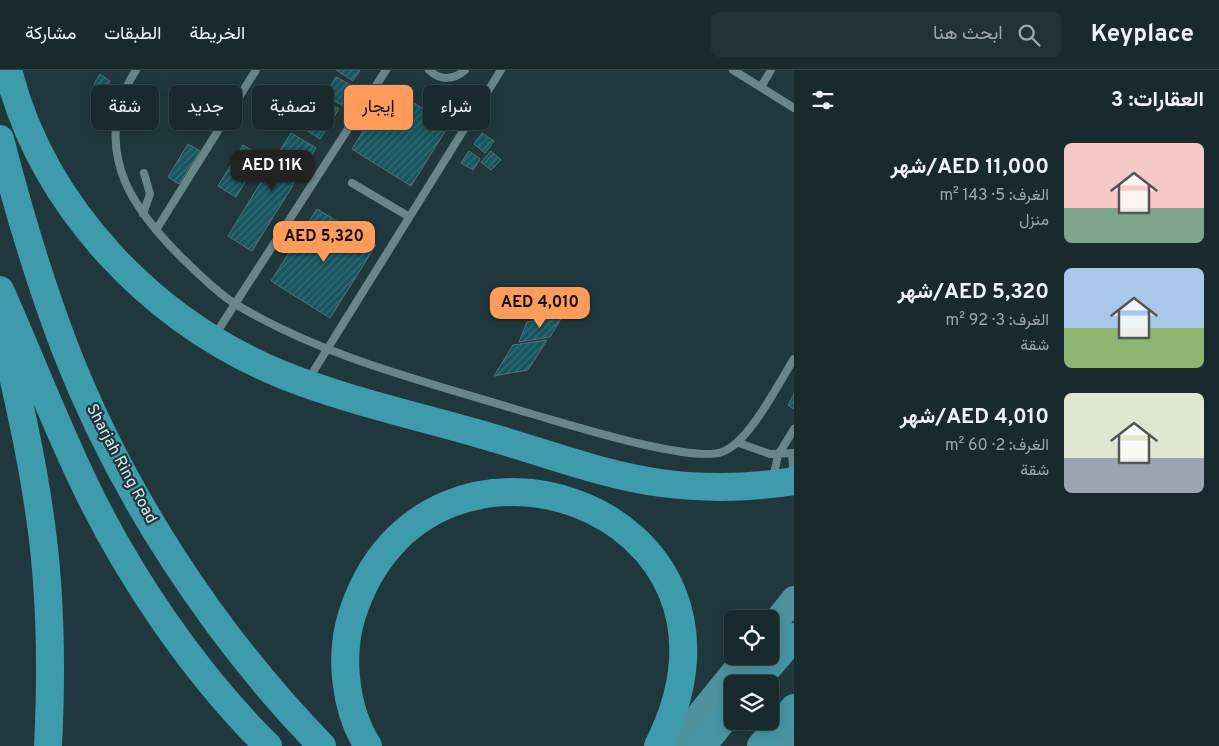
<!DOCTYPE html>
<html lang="ar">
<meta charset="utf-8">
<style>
body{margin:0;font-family:Overpass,Vazirmatn,sans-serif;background:#213236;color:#f1f3f6;direction:rtl;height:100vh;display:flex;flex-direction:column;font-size:19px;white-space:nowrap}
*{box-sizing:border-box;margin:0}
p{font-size:16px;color:#9fa7aa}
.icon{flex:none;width:28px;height:28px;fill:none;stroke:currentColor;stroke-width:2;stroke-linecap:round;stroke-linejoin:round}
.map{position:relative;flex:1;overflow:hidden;direction:ltr}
.details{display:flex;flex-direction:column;background:#182a2e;width:425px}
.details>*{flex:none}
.guide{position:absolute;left:15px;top:15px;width:475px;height:45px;direction:rtl;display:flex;gap:10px}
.fabs{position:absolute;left:724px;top:540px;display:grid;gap:10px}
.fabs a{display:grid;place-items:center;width:55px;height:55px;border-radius:8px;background:#182a2e;box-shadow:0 2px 12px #0003,0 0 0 1px #36464a;font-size:25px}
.price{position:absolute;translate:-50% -42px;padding:0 11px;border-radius:10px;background:#ff9b5b;color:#111;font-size:16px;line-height:32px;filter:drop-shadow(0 1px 2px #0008)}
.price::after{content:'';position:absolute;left:50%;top:30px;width:15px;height:11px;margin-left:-8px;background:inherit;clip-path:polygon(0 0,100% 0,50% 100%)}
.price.selected{background:#222;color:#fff}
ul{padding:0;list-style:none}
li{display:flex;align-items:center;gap:15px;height:125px;padding:0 15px}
li span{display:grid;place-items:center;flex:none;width:140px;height:100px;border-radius:8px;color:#555}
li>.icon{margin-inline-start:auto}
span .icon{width:60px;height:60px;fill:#fffc;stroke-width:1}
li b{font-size:21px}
h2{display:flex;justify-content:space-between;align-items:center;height:60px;padding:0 15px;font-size:21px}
.pill{padding:0 18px;border-radius:8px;background:#182a2e;box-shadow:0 2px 12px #0003,0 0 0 1px #36464a;font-size:18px;line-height:45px}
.pill.selected{background:#ff9b5b;color:#111}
header{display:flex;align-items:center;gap:30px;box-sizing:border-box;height:70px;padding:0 25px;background:#182a2e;border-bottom:1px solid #36464a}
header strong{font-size:24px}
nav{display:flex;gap:28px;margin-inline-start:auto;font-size:18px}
.search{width:350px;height:45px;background:#213236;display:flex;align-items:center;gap:12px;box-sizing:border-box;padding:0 18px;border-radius:8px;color:#9fa7aa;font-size:19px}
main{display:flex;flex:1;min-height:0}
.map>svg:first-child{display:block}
.building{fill:url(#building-hatch);stroke:#587277}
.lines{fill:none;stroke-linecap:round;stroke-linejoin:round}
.service{stroke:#6a858a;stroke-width:8}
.primary{stroke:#4f929e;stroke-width:26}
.trunk{stroke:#4696a5;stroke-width:28}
.motorway{stroke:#3d9bac;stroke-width:28}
.labels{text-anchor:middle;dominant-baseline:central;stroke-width:4.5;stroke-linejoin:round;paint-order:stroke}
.street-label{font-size:16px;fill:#dae8eb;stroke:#20383d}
</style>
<header>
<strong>Keyplace</strong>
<div class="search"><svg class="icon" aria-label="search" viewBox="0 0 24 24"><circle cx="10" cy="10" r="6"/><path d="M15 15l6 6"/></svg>ابحث هنا</div>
<nav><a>الخريطة</a><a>الطبقات</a><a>مشاركة</a></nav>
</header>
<main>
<section class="details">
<h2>العقارات: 3<svg class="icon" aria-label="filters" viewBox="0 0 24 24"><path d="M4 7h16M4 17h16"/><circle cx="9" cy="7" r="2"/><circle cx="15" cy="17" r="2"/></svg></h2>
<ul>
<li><span style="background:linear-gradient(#f6c9c9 65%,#7fa58c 0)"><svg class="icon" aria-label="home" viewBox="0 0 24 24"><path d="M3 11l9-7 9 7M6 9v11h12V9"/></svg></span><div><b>AED 11,000/شهر</b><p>الغرف: 5 · 143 m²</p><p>منزل</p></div></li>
<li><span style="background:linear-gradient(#a9c7e8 60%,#8fb573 0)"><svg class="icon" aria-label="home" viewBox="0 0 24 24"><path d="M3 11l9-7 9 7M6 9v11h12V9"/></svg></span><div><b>AED 5,320/شهر</b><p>الغرف: 3 · 92 m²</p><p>شقة</p></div></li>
<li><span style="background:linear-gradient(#dfe7d0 65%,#9aa5b1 0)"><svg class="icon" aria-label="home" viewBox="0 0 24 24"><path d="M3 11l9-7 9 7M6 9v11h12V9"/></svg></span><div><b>AED 4,010/شهر</b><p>الغرف: 2 · 60 m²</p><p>شقة</p></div></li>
</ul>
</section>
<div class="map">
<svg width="794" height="676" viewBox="0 0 794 676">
<defs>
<pattern id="building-hatch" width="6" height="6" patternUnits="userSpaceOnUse" patternTransform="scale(1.25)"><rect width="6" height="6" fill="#17555f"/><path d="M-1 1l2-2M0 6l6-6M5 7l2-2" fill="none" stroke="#386d76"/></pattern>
</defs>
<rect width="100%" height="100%" fill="#20383d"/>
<!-- building -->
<path class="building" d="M 336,0 L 360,0 L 353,11 Z
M 100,4 L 110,11 L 104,20 L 94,14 Z
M 336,7 L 356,18 L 345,37 L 325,25 Z
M 390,18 L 449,55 L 411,116 L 352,79 Z
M 316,25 L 339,39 L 320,69 L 297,54 Z
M 291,63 L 316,78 L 252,181 L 228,166 Z
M 482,63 L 494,71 L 485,83 L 474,74 Z
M 188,74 L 200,81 L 179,114 L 168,107 Z
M 243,75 L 261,86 L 236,127 L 218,116 Z
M 469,81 L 480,89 L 473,100 L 461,93 Z
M 491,81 L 501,90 L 491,100 L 481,92 Z
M 317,139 L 376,175 L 330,248 L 271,211 Z
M 562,247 L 550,267 L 519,272 L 527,252 Z
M 547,270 L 528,300 L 494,306 L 513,275 Z
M 794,324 L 794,339 L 788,335 Z"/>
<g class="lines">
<!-- service -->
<path class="service" d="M 136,0 C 113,36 109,74 126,114 C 139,142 159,165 181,187 C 198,203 217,223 237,235 C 326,288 427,312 525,342 C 565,353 688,393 722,382 C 749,373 778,314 794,289
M 429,0 C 440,11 454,10 465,0
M 733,0 L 794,38
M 761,17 L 771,0
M 352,113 L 408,146
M 143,144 L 150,124 L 144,103
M 156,160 L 256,0
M 215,265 L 386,0
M 308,310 L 501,0
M 739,373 L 770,384 L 794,383
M 792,384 L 794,406
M 773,409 L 778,385 L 794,359"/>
<!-- primary -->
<path class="primary" d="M 770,559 L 794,529
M 674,676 L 747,586
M 791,676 L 794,673"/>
<!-- trunk -->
<path class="trunk" d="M 754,614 L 794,567
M 702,676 L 732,639
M 761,676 L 794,638"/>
<!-- motorway -->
<path class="motorway" d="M 8,0 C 43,138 153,252 283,305 C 348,331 422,347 490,367 C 546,383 603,405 661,413 C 705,419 750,418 794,411
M 0,69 C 18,139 39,210 65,278 C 121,423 214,565 322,676
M 0,220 C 28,283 53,348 83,411 C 127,504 194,603 268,676
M 1,253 C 15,315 30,377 39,440 C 51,518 52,597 48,676
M 368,676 C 345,640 339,586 352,545 C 425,315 780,436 658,676"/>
</g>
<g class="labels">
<!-- street labels -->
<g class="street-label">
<text transform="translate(121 394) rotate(62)">Sharjah Ring Road</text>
</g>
</g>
</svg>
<div class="fabs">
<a><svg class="icon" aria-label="locate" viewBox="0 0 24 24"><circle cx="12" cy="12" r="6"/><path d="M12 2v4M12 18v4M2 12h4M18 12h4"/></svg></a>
<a><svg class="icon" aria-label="layers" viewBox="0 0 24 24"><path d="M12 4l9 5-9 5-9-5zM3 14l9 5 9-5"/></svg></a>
</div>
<b class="price selected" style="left:272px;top:122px">AED 11K</b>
<b class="price" style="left:324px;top:193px">AED 5,320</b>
<b class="price" style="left:540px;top:259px">AED 4,010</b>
<div class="guide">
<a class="pill">شراء</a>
<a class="pill selected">إيجار</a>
<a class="pill">تصفية</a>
<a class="pill">جديد</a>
<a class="pill">شقة</a>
</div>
</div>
</main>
